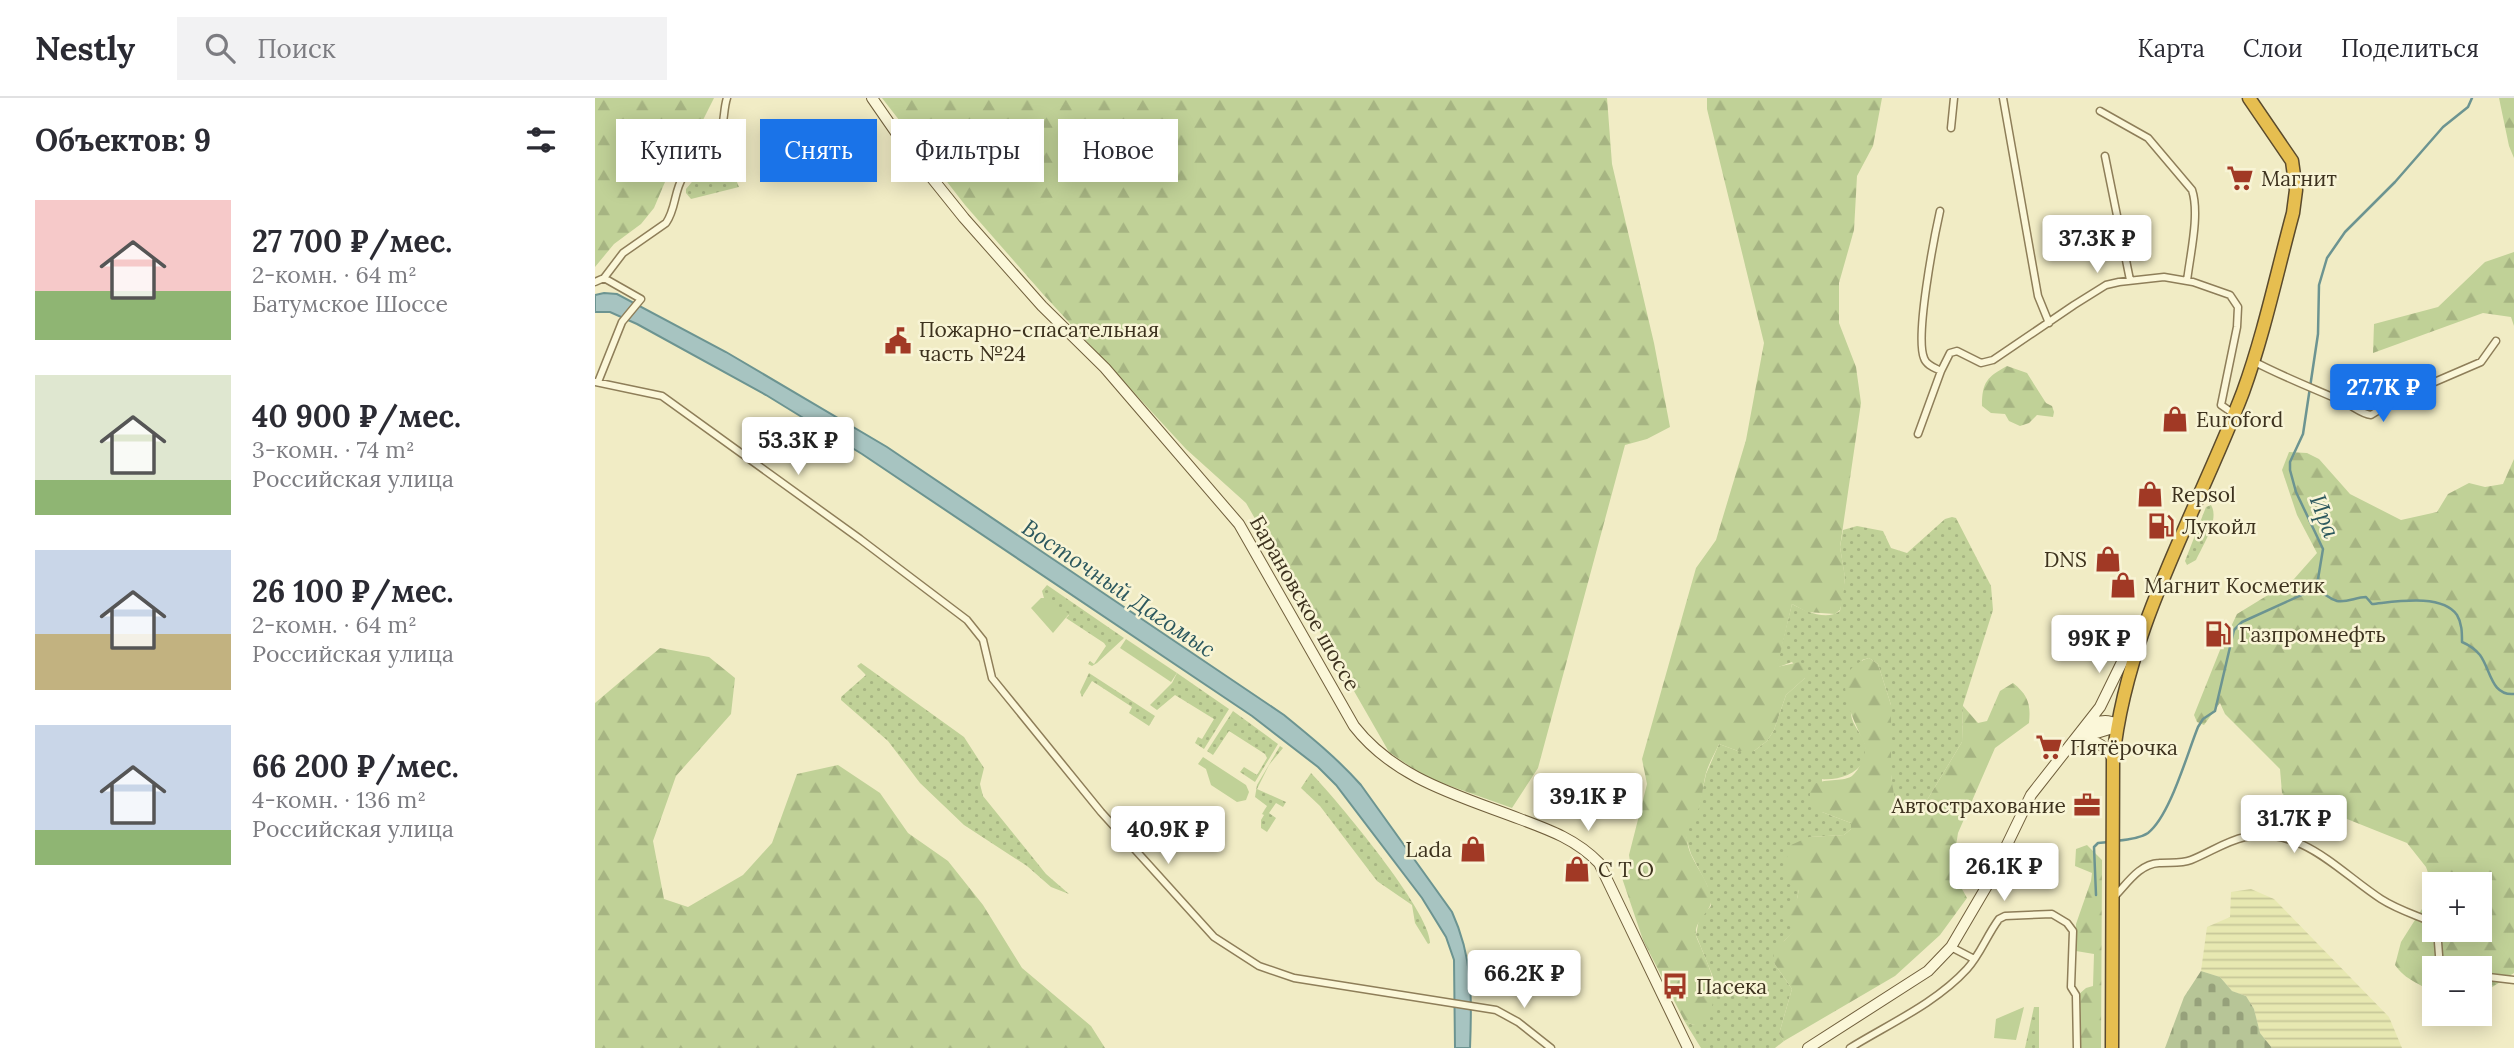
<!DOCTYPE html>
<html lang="ru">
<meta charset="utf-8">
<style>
body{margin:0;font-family:Lora,serif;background:#f2f2f3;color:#2b2b33;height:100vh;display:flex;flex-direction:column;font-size:26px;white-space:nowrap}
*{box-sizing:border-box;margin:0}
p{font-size:23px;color:#7c7c81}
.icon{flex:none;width:38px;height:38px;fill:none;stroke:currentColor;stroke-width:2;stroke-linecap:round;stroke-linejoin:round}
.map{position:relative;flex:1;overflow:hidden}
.panel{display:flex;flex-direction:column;background:#fff;width:595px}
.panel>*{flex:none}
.top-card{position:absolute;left:21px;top:21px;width:665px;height:63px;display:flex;gap:14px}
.fabs{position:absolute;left:1827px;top:774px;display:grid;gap:14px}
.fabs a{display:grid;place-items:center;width:70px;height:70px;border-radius:0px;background:#fff;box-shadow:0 4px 18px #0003;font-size:35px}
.price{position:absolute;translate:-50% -60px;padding:0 16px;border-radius:7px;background:#fff;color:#222;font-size:23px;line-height:46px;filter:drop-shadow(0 2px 4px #0008)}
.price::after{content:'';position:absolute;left:50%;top:42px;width:21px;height:16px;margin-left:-10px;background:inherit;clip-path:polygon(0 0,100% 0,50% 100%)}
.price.selected{background:#1a73e8;color:#fff}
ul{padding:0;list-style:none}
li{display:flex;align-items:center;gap:21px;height:175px;padding:0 35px}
li span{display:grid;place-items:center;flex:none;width:196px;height:140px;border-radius:0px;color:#555}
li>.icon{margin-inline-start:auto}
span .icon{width:84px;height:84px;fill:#fffc;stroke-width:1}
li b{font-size:30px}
h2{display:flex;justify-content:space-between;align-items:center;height:84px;padding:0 35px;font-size:30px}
.pill{padding:0 24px;border-radius:0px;background:#fff;box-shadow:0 4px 18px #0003;font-size:24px;line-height:63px}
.pill.selected{background:#1a73e8;color:#fff}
header{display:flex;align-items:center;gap:42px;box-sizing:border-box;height:98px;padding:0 35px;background:#fff;border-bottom:2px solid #e1e1e2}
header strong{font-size:33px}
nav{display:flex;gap:38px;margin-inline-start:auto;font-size:24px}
.search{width:490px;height:63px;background:#f2f2f3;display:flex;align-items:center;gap:18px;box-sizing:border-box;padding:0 24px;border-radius:0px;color:#7c7c81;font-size:26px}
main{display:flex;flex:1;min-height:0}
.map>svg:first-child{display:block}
.farmland{fill:url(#farmland-rules)}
.grass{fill:url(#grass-dots)}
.forest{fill:url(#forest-firs);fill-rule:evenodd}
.cemetery{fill:url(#cemetery-stones)}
.park{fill:#c0d197}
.water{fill:#a7c4c1;stroke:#6c9491;stroke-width:2}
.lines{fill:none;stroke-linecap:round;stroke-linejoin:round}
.stream{stroke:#6c9491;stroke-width:2.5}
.street-casing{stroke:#8e7e59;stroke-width:9}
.secondary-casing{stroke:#705f3c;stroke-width:12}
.highway-casing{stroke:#5b4b2d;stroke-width:15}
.street{stroke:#fbf7d9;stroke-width:6}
.secondary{stroke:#fbf7d9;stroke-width:10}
.highway{stroke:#e6be50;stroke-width:12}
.labels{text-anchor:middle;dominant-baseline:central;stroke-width:5;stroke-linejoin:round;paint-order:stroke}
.poi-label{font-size:21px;fill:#3d321e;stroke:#f8f4d5;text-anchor:start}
.street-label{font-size:21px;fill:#3d321e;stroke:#f8f4d5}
.water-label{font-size:23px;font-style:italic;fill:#2c585e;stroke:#f8f4d5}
</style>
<header>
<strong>Nestly</strong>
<div class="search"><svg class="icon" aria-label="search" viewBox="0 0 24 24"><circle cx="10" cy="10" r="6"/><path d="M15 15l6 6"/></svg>Поиск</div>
<nav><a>Карта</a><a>Слои</a><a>Поделиться</a></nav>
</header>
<main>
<section class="panel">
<h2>Объектов: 9<svg class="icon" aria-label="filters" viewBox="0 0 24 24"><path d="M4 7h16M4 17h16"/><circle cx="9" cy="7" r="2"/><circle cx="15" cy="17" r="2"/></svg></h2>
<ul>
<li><span style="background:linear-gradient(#f6c9c9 65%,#8fb573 0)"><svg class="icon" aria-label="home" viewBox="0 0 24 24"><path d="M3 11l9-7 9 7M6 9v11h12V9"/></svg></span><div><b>27 700 ₽/мес.</b><p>2-комн. · 64 m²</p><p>Батумское Шоссе</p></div></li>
<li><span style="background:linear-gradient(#dfe7d0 75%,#8fb573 0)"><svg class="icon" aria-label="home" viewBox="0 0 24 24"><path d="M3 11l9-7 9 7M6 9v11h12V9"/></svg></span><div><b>40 900 ₽/мес.</b><p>3-комн. · 74 m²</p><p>Российская улица</p></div></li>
<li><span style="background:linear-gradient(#c9d6e8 60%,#c2b280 0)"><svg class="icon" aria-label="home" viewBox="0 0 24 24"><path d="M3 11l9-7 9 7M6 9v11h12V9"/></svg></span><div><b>26 100 ₽/мес.</b><p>2-комн. · 64 m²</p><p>Российская улица</p></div></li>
<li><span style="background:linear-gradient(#c9d6e8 75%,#8fb573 0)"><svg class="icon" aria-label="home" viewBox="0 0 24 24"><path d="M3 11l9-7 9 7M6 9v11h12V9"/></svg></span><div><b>66 200 ₽/мес.</b><p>4-комн. · 136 m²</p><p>Российская улица</p></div></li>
</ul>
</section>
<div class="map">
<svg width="1919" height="950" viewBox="0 0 1919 950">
<defs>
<pattern id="farmland-rules" width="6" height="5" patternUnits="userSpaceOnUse" patternTransform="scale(1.75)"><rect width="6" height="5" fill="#e7e8b1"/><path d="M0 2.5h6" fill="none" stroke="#c7c798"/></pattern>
<pattern id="grass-dots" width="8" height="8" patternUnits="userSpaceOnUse" patternTransform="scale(1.75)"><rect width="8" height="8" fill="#c0d197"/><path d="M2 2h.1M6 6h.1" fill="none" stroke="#a6b482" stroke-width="1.8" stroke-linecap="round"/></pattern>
<pattern id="forest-firs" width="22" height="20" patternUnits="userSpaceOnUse" patternTransform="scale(1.75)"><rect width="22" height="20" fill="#c0d197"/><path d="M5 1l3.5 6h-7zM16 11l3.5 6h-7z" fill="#a6b482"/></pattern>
<pattern id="cemetery-stones" width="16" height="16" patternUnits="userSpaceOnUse" patternTransform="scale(1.75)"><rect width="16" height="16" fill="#b7c597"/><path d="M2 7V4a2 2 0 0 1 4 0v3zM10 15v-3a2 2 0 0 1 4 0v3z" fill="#96a17b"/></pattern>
</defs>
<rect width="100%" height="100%" fill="#f1ecc5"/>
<!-- farmland -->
<path class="farmland" d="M 1656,791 L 1679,801 L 1794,919 L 1807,950 L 1677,950 L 1665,935 L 1659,911 L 1651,898 L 1637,893 L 1625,879 L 1606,873 L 1612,829 L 1635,819 L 1636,794 Z"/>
<!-- grass -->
<path class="grass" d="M 116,61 L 127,73 L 134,65 L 144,89 L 96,101 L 91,95 L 91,91 Z
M 1616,407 C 1625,421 1608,447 1601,462 L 1592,467 L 1590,463 L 1611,409 Z
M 1357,419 L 1361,420 L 1396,488 L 1398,512 L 1368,607 L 1367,644 L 1323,717 L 1301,717 L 1296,677 L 1296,607 L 1283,566 L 1274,560 L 1267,562 C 1265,575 1255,605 1256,616 C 1257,627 1267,636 1270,646 C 1276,672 1247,683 1227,681 L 1227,714 L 1256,725 L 1256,731 L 1249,737 L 1215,739 L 1202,801 L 1194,821 L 1200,833 L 1189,843 L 1179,865 L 1197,891 L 1184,936 L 1189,943 L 1180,950 L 1106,950 L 1090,924 L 1099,927 L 1118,879 L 1101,837 L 1104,821 L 1116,808 L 1112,787 L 1096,756 L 1092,743 L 1092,729 L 1104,709 L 1111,676 L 1124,646 L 1143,653 L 1159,653 L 1172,643 L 1179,632 L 1191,597 L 1210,580 L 1197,564 L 1181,570 L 1197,506 C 1210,513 1231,523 1245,513 L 1250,480 L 1245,449 L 1248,432 L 1262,428 L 1288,433 L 1296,450 L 1312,455 L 1350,421 Z
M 452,487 L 529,540 L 502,565 L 497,568 L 493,566 L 495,563 L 499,566 L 511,548 L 509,545 L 471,520 L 474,517 L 449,500 L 447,493 Z
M 266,565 L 369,639 L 389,670 L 385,686 L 388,698 L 451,776 L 474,796 L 456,789 L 432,768 L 369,727 L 325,685 L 293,643 L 246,602 L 246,599 L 271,577 L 262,568 Z
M 494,575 L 560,618 L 554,628 L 534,615 L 537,609 L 497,583 L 487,599 L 485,594 Z
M 582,575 L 634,611 L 609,651 L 600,645 L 603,639 L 607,641 L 619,621 L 580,597 L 562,612 L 555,607 L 577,585 Z
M 638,613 L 683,646 L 660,684 L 645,674 L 649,669 L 662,677 L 672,660 L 670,656 L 634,633 L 618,657 L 612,653 Z
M 685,648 L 688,650 L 674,667 L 662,691 L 691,704 L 688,709 L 681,705 L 674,715 L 681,720 L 672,734 L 666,730 L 666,722 L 669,717 L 667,716 L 672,708 L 660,699 L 662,687 Z
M 716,675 C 741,701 836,814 835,845 L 833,846 L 820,825 L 817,807 L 782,783 L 725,708 L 706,690 Z
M 1439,909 L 1444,909 L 1444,950 L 1430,950 Z"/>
<!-- forest -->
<path class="forest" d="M 0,0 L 119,0 L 93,52 L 70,84 L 59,110 L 46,126 L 19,146 L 0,169 Z
M 287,0 L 1012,0 L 1017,66 L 1059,245 L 1075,329 L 1052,341 L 1030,347 L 943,670 L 917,710 L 830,679 L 794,654 L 651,405 L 591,351 L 447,195 L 370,107 Z
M 1112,0 L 1287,0 L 1278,48 L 1262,78 L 1259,132 L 1244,185 L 1244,225 L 1261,269 L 1266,305 L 1245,449 L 1250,479 L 1248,500 L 1245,512 L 1240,516 L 1212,514 L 1197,506 L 1182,569 L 1205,564 L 1212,570 L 1210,580 L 1191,597 L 1179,632 L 1172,643 L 1159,653 L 1143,653 L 1124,646 C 1120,655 1114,665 1111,675 C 1108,685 1108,696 1105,707 C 1101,720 1091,726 1092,741 C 1093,762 1113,778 1116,800 C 1118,814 1099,821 1101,837 C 1102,842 1106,848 1107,852 C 1119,880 1131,908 1099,927 L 1090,924 L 1048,842 L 1027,780 L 1036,770 L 1034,757 L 1052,686 L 1047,661 L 1101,470 L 1121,442 L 1151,342 L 1169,245 L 1112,11 Z
M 1904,0 L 1919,0 L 1919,60 L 1914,48 Z
M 1919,154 L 1919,228 L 1916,219 L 1888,215 L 1778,255 L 1779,226 L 1843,209 L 1890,164 Z
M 1412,268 L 1432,275 L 1451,305 L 1457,308 L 1459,314 L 1458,319 L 1442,317 L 1434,325 L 1425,328 L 1414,323 L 1410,316 L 1396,315 L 1387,308 C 1387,284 1392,279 1412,268 Z
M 1694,354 L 1712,355 L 1724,361 L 1755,396 L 1806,422 L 1842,414 L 1853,396 L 1874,385 L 1890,389 L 1908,386 L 1919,361 L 1919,875 L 1885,897 L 1885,870 L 1839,870 L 1839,896 C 1824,884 1811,883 1800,867 L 1806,844 L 1839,792 L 1831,769 L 1812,745 L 1732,713 L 1696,705 L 1687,695 L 1685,671 L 1630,616 L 1625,605 L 1609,627 L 1602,624 L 1599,617 L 1625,552 L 1642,516 L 1699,481 L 1722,455 L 1702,417 L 1687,372 ZM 1839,786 L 1885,786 L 1885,831 L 1839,831 Z
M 65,550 L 114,559 L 140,580 L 136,616 L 81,678 L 58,743 L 69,801 L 93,809 L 148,777 L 177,745 L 202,676 L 243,667 L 285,695 L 313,735 L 353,763 L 388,807 L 427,870 L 496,928 L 510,950 L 0,950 L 0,605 Z
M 1274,560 L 1283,566 L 1296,607 L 1296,677 L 1302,717 L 1323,717 L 1367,644 L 1368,608 L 1383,625 L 1392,623 L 1405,593 L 1418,585 C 1433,597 1436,606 1434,625 L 1400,650 L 1363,735 L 1357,773 L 1372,800 L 1345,837 L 1300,878 L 1189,943 L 1184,936 L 1197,891 L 1179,865 L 1178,848 L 1189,843 L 1199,833 L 1189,813 L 1192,805 L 1202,801 L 1204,791 L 1197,786 L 1188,772 L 1196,747 L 1214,739 L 1249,737 L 1256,731 L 1256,725 L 1227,714 L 1215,703 L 1215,688 C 1230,679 1246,685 1257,678 C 1264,672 1271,658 1270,649 C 1270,644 1265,638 1264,634 C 1252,607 1236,572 1274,560 Z
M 1492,747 L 1507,762 L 1506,950 L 1484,950 L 1483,897 L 1491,890 L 1498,888 L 1499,856 L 1481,853 L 1481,826 L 1496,783 L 1497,775 L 1480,768 L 1481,751 Z"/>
<!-- cemetery -->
<path class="cemetery" d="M 1606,873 L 1625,879 L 1637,893 L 1651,898 L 1659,911 L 1665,935 L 1677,950 L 1570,950 L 1589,899 Z"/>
<!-- park -->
<path class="park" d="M 446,500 L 452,500 L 474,516 L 458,535 L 436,510 Z
M 531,541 L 582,575 L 576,584 L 525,550 Z
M 608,659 L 651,687 L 654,694 L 651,702 L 642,704 L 616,687 L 611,671 L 603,666 Z
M 1429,909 L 1421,942 L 1399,940 L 1401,921 Z"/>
<!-- water -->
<path class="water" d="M 9,195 L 22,196 L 131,254 L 292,349 L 689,617 C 716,639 743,661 766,687 L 857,814 C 878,860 877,900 875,950 L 860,950 L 859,862 L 851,839 L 827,800 L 741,687 L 723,669 L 657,618 L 267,356 L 171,297 L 42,226 L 15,214 L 0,214 L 0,197 Z"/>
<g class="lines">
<!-- stream -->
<path class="stream" d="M 1715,494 C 1731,492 1729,499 1742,503 C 1752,505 1761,499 1771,499 L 1777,506 C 1799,504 1847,495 1862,517 C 1867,525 1867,535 1867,544 C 1874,547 1880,551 1885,557 C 1896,572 1896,598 1919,596
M 1520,743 C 1530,742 1544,741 1553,735 C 1575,718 1592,656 1603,629 L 1608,621 L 1620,613 L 1639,532 L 1647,524 L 1713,494 L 1723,481 L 1728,451 L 1701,394 L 1695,372 L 1695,364 L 1708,336 L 1723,236 L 1724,187 L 1732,160 L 1750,134 L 1800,84 L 1848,29 L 1873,9 L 1877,0
M 1501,797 L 1499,749 L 1503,745 L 1514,744"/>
<!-- street casing -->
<g class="street-casing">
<path id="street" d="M 1408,0 L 1443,198 L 1454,225
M 1505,13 L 1553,40 L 1597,92 C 1605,116 1595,157 1592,183
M 1356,30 L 1359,0
M 1510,58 L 1535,182
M 1345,113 C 1339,140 1320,238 1329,260 C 1331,267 1340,270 1346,273
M 0,184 L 9,180 L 28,155 L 71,125 C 81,111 79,93 88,79 C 98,63 116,55 124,38 C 130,26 128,12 132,0
M 1658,263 C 1688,279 1720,291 1751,305 C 1759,309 1767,316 1776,317 L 1807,298 L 1886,264 L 1901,243
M 0,284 L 67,298 L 265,441 L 372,522 L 388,542 L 397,580 L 506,714 L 619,839 L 664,868 L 699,880 L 901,912 L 923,924 L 956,950
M 3,284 L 27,224 L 46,201 L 9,180
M 1323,336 L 1346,273 L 1355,255 L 1362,253 L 1386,265 L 1398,262 L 1479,207 L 1511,187 L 1524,184 L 1569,179 L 1598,184 L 1635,197 L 1643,209 L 1642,229 L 1626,307 L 1639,316
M 1519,799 C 1532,786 1544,766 1564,765 C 1575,764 1586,766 1596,762 C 1614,755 1631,743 1650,739 C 1707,728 1743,773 1786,801 C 1803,812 1821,817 1839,825
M 1842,831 L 1845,870
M 1356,849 L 1379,861
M 1885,878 L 1919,882
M 1255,950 C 1294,926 1341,905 1372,871 C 1385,857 1392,837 1404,821 L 1410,818 L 1457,816 L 1472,825 L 1478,833 L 1476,889 L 1481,897 L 1482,950"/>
</g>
<!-- secondary casing -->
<g class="secondary-casing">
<path id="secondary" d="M 277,0 L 304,39 L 369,120 L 447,208 L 510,270 L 644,426 L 759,628 C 800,681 865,698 925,721 C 955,732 982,742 1004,765 L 1093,950
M 1491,632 C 1501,623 1510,620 1522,626
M 1485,640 L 1521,629
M 1478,644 C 1497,640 1510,644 1518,662
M 1213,950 L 1333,873 L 1356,849 L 1393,786 L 1436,697 L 1505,609 L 1530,558 L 1544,537"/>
</g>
<!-- highway casing -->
<g class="highway-casing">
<path id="highway" d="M 1517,950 L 1518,662 C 1531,531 1602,415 1648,294 C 1669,236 1682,174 1698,115 L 1701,92 L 1697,63 L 1654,0"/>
</g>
<!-- street -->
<use href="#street" class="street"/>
<!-- secondary -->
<use href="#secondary" class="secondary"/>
<!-- highway -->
<use href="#highway" class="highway"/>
</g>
<!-- icons -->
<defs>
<g id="supermarket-bare" transform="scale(2.1)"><path d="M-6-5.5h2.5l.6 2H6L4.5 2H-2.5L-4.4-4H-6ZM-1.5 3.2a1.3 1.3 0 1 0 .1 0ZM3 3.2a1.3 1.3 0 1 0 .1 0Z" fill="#a13925" stroke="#f8f4d5" stroke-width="2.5" paint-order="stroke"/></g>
<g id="civic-bare" transform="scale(2.1)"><path d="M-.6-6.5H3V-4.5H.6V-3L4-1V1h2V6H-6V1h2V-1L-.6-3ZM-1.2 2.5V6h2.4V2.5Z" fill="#a13925" stroke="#f8f4d5" stroke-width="2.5" paint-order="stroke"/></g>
<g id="shop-bare" transform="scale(2.1)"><path d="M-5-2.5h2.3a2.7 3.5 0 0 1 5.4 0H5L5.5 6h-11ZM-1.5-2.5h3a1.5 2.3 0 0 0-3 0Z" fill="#a13925" stroke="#f8f4d5" stroke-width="2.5" paint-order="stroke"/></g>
<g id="fuel-bare" transform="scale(2.1)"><path d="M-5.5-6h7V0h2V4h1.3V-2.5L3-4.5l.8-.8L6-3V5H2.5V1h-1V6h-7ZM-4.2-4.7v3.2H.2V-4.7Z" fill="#a13925" stroke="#f8f4d5" stroke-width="2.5" paint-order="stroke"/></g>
<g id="office-bare" transform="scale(2.1)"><path d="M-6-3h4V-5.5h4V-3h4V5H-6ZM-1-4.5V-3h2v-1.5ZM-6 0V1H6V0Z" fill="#a13925" stroke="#f8f4d5" stroke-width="2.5" paint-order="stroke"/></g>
<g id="bus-bare" transform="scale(2.1)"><path d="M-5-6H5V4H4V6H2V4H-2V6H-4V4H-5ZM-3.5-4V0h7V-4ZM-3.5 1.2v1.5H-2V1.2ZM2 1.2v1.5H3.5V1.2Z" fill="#a13925" stroke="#f8f4d5" stroke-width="2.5" paint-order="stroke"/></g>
</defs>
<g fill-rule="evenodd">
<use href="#supermarket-bare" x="1645" y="80"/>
<use href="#civic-bare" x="303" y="243"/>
<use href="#shop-bare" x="1580" y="321"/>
<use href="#shop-bare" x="1555" y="396"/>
<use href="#fuel-bare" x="1566" y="428"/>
<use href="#shop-bare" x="1513" y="461"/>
<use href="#shop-bare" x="1528" y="487"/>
<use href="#fuel-bare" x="1623" y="536"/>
<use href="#supermarket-bare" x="1454" y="649"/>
<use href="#office-bare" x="1492" y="707"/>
<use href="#shop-bare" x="878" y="751"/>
<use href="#shop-bare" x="982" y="771"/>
<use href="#bus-bare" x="1080" y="888"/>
</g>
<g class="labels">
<!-- poi labels -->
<g class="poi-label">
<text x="1666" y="80">Магнит</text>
<text x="324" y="231">Пожарно-спасательная<tspan x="324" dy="24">часть №24</tspan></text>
<text x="1601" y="321">Euroford</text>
<text x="1576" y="396">Repsol</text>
<text x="1587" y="428">Лукойл</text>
<text x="1492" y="461" text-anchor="end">DNS</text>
<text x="1549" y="487">Магнит Косметик</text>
<text x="1644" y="536">Газпромнефть</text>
<text x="1475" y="649">Пятёрочка</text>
<text x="1471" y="707" text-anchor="end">Автострахование</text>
<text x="857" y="751" text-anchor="end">Lada</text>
<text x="1003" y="771">С Т О</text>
<text x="1101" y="888">Пасека</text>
</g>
<!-- street labels -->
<g class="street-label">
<text transform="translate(710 505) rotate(60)">Барановское шоссе</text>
</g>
<!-- water labels -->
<g class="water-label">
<text transform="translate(1730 418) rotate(69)">Ира</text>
<text transform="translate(524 490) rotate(34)">Восточный Дагомыс</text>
</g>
</g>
</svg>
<div class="fabs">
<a>+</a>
<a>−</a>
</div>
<b class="price" style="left:1502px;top:177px">37.3K ₽</b>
<b class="price selected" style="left:1788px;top:326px">27.7K ₽</b>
<b class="price" style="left:203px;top:379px">53.3K ₽</b>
<b class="price" style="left:1504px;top:577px">99K ₽</b>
<b class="price" style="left:993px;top:735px">39.1K ₽</b>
<b class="price" style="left:1699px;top:757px">31.7K ₽</b>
<b class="price" style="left:573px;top:768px">40.9K ₽</b>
<b class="price" style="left:1409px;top:805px">26.1K ₽</b>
<b class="price" style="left:929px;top:912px">66.2K ₽</b>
<div class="top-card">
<a class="pill">Купить</a>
<a class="pill selected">Снять</a>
<a class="pill">Фильтры</a>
<a class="pill">Новое</a>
</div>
</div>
</main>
